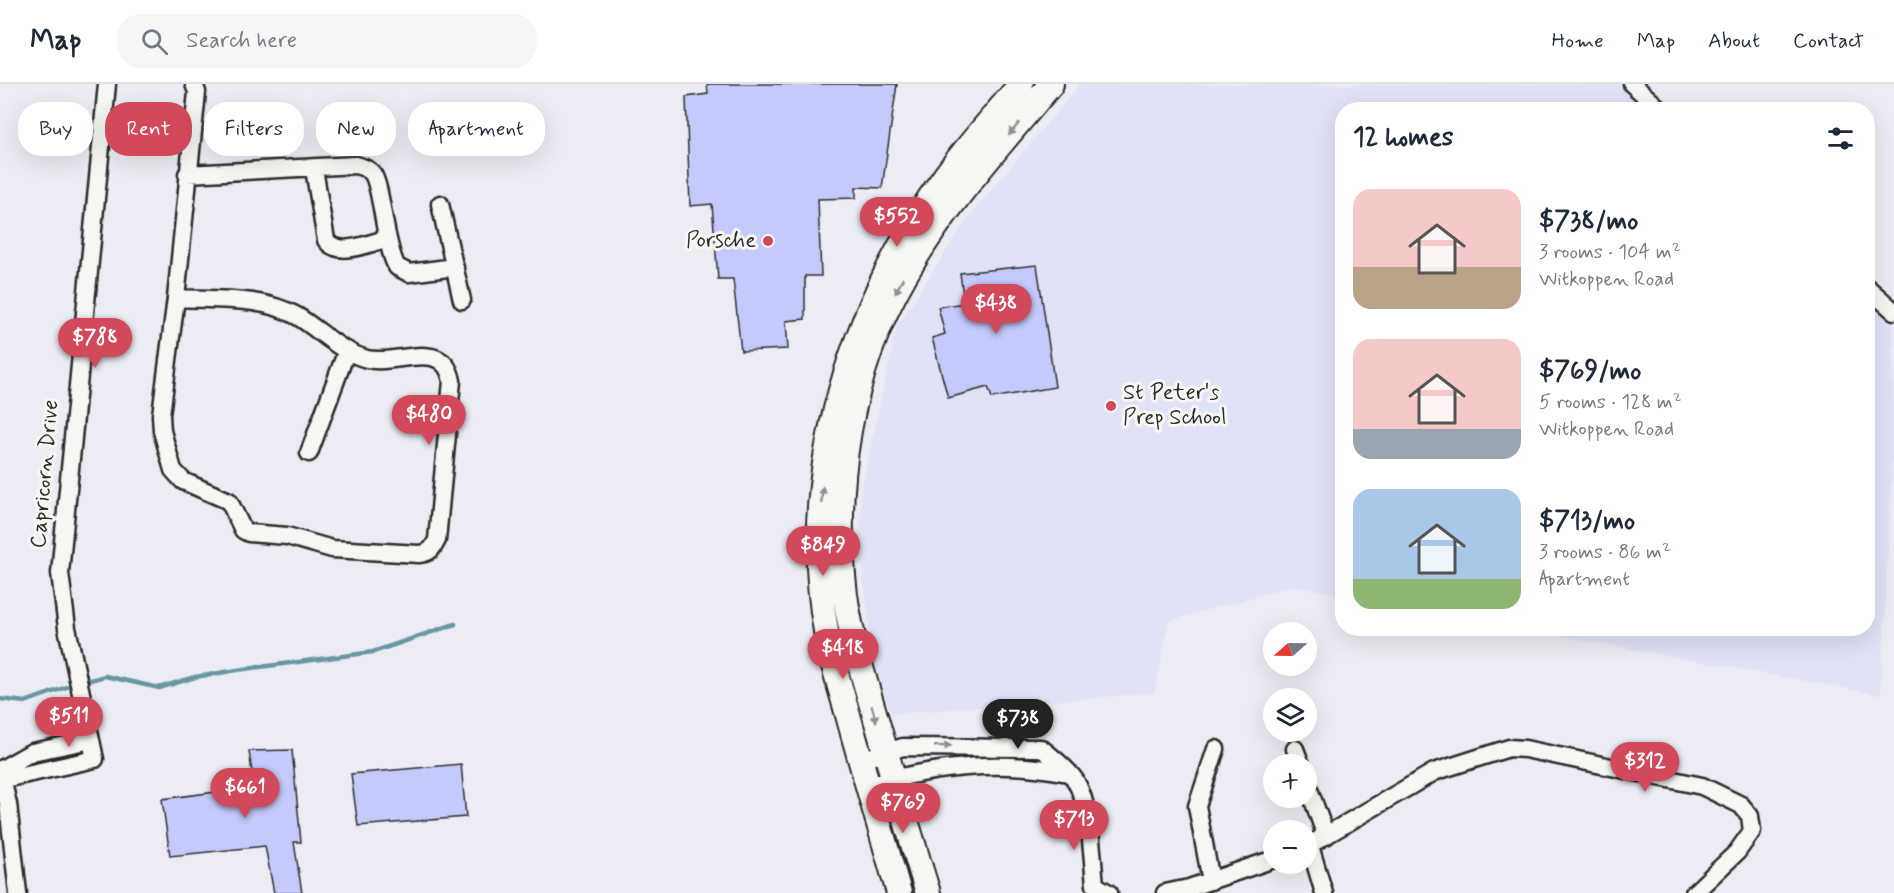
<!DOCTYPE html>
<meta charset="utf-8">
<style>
body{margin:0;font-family:Mynerve,sans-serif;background:#f6f6f7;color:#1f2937;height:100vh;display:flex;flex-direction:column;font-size:22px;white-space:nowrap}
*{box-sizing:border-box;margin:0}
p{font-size:20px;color:#747a83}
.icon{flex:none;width:33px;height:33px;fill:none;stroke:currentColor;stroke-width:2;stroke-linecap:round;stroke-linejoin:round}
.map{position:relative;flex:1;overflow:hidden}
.side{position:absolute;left:1335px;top:18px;width:540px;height:534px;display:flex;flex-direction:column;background:#fff;border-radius:24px;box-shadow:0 6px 24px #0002}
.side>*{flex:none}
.hud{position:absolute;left:18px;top:18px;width:570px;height:54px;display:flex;gap:12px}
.needle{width:39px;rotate:250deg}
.tools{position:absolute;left:1263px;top:538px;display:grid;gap:12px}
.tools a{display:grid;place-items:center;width:54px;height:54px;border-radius:50%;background:#fff;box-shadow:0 6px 24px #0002;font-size:30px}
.price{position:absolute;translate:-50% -51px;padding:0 14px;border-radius:21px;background:#d1495b;color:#fff;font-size:20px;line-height:39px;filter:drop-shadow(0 2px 3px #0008)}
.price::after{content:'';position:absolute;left:50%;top:36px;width:18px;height:14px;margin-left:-9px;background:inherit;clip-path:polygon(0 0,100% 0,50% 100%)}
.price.selected{background:#222;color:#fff}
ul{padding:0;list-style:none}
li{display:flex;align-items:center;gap:18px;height:150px;padding:0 18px}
li span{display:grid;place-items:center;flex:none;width:168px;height:120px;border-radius:18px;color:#555}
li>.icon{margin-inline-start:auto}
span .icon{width:72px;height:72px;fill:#fffc;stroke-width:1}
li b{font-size:26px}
h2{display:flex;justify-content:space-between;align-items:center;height:72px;padding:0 18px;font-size:26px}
.pill{padding:0 21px;border-radius:24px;background:#fff;box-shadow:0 6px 24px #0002;font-size:21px;line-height:54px}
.pill.selected{background:#d1495b;color:#fff}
header{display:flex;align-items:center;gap:36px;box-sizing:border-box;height:84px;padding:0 30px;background:#fff;border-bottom:2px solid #e0e1e3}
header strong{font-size:28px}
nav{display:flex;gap:33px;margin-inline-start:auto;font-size:21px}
.search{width:420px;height:54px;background:#f6f6f7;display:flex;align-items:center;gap:15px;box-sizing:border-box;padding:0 21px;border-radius:24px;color:#747a83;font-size:22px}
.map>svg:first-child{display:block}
.built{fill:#e0e3f6}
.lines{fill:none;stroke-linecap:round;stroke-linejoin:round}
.stream{stroke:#6896a1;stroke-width:4.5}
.building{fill:#c4cbfc;stroke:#2b2b2b;stroke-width:1.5}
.street-casing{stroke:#2b2b2b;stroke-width:21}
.secondary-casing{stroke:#2b2b2b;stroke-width:28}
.street{stroke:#f6f6f2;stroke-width:16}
.secondary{stroke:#f6f6f2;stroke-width:24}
.oneway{fill:#90908e}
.poi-dot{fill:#d1495b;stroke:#f6f6f2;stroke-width:2}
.labels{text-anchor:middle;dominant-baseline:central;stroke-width:6;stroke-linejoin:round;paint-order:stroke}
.poi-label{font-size:22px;fill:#2b2b2b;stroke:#f6f6f2;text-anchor:end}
.street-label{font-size:22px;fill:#2b2b2b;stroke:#f6f6f2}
</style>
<header>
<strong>Map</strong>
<div class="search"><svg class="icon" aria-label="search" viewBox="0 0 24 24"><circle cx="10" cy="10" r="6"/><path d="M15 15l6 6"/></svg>Search here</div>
<nav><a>Home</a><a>Map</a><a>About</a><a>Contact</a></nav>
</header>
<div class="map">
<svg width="1894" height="809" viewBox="0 0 1894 809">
<rect width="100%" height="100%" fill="#ecedf4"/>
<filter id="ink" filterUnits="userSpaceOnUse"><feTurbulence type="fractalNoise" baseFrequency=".0167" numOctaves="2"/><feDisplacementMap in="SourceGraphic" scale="12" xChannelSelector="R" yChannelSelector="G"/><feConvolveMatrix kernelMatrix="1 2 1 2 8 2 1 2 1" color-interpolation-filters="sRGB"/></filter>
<g filter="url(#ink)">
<!-- built -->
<path class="built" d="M 1080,0 L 1619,0 L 1648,25 L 1342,26 L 1342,511 L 1292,502 L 1169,537 L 1155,609 L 891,630 L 873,576 L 860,466 L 861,406 L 897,242 L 967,135 Z
M 1868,217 L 1894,240 L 1894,344 L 1881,611 L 1521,545 L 1868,544 Z"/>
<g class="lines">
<!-- stream -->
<path class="stream" d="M 83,598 L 105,592 L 159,604 L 195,593 L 237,586 L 373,568 L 455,540
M 0,615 L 25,618 L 75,600"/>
</g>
<!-- building -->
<path class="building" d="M 707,0 L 897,0 L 882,104 L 856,103 L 856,114 L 818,115 L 821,192 L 805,192 L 805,235 L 786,237 L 788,265 L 741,267 L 733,195 L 718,195 L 712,120 L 690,122 L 686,13 L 708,10 Z
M 1037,181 L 1055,303 L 992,314 L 988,303 L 948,314 L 932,254 L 945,250 L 938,223 L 964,219 L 960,189 Z
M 292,666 L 301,758 L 294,758 L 302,809 L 274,809 L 265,762 L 170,772 L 162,715 L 254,703 L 249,667 Z
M 461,680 L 466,733 L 358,742 L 351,690 Z"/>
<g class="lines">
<!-- street casing -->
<g class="street-casing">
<path id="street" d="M 1632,0 L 1661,26
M 314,85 L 326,156 C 339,174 368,159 386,155
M 187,90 L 356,81 C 362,83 368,84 372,89 C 382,101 384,161 397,183 L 409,189 L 455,183
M 440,120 L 462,216
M 1868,204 L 1894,227
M 176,214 C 216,216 261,212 297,232 C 320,246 340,268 367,275 C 397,282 444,253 452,297 L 437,456 C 432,466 429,469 419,470 L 332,465 L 287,452 L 249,449 L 243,446 L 229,417 L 183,397 L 173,386 L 162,347 L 161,331 L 176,214 L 197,8 L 194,0
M 309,369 L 347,266
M 1295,665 L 1301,681
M 860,676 L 903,663 L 1041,664 C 1052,673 1067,684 1075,696 C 1091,722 1092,771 1095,801 L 1109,809
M 0,685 L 8,720 L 18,809
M 0,686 L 32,668 L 91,656
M 0,696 L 95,675 L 67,544 L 60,489 L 107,0
M 1306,697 L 1326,752
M 868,702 C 932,683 1001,675 1068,689
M 1310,762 L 1324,809
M 1306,763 L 1434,688 L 1509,664 L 1525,665 L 1702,702 L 1741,721 L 1750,732 L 1752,747 L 1737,768 L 1694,809
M 1211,797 L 1197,722 L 1216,665
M 1165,809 L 1189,804 L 1274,775"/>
</g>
<!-- secondary casing -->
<g class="secondary-casing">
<path id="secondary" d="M 899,809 C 882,750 864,690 848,631 C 840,603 831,575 826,547 C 798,389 853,219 946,91 C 969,60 996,30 1021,0
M 928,809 C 910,751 893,693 876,635 C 864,595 851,553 845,511 C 832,402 849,287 905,191 C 945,122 1000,61 1051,0"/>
</g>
<!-- street -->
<use href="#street" class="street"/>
<!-- secondary -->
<use href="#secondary" class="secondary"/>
</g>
<!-- one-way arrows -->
<defs><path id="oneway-solid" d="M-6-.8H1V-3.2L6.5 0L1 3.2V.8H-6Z" transform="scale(1.5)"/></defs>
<g class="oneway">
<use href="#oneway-solid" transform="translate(1014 45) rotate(129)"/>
<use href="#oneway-solid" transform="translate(899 202) rotate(117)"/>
<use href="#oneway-solid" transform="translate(822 411) rotate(-85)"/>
<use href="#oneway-solid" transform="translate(874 630) rotate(74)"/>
<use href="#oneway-solid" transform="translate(943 662) rotate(-2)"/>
</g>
</g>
<!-- markers -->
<g class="poi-dot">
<circle cx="768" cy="157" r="6"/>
<circle cx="1111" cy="322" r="6"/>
</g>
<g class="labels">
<!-- poi labels -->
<g class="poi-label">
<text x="756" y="157">Porsche</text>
<text x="1123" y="309" text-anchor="start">St Peter's<tspan x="1123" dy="25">Prep School</tspan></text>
</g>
<!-- street labels -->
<g class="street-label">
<text transform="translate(45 390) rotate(-85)">Capricorn Drive</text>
</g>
</g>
</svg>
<div class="tools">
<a><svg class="needle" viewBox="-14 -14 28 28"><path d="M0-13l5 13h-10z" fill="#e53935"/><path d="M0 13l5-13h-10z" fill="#747a83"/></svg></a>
<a><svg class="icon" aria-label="layers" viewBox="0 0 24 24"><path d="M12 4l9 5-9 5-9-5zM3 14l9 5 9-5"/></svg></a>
<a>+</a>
<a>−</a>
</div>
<b class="price" style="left:897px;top:164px">$552</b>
<b class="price" style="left:996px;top:251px">$438</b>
<b class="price" style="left:95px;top:285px">$788</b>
<b class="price" style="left:429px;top:362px">$480</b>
<b class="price" style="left:823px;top:493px">$849</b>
<b class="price" style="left:843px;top:596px">$418</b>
<b class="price" style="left:69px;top:664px">$511</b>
<b class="price selected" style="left:1018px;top:666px">$738</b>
<b class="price" style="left:1645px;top:709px">$312</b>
<b class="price" style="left:245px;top:735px">$661</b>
<b class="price" style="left:903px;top:750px">$769</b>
<b class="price" style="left:1074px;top:767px">$713</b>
<div class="hud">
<a class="pill">Buy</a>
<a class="pill selected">Rent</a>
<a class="pill">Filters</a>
<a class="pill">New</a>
<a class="pill">Apartment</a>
</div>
<section class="side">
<h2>12 homes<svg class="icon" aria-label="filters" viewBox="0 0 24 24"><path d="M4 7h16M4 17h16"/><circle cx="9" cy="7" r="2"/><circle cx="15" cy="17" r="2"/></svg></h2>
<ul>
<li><span style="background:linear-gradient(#f6c9c9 65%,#b9a48a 0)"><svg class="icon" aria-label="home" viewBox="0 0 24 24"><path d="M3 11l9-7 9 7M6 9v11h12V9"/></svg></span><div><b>$738/mo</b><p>3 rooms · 104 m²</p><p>Witkoppen Road</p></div></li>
<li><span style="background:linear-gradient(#f6c9c9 75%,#9aa5b1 0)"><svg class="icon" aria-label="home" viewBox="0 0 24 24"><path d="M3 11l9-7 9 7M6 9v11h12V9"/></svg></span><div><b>$769/mo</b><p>5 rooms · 128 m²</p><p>Witkoppen Road</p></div></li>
<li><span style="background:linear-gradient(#a9c7e8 75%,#8fb573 0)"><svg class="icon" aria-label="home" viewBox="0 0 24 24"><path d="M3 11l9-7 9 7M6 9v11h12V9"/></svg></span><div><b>$713/mo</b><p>3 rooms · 86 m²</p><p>Apartment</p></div></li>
</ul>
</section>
</div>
